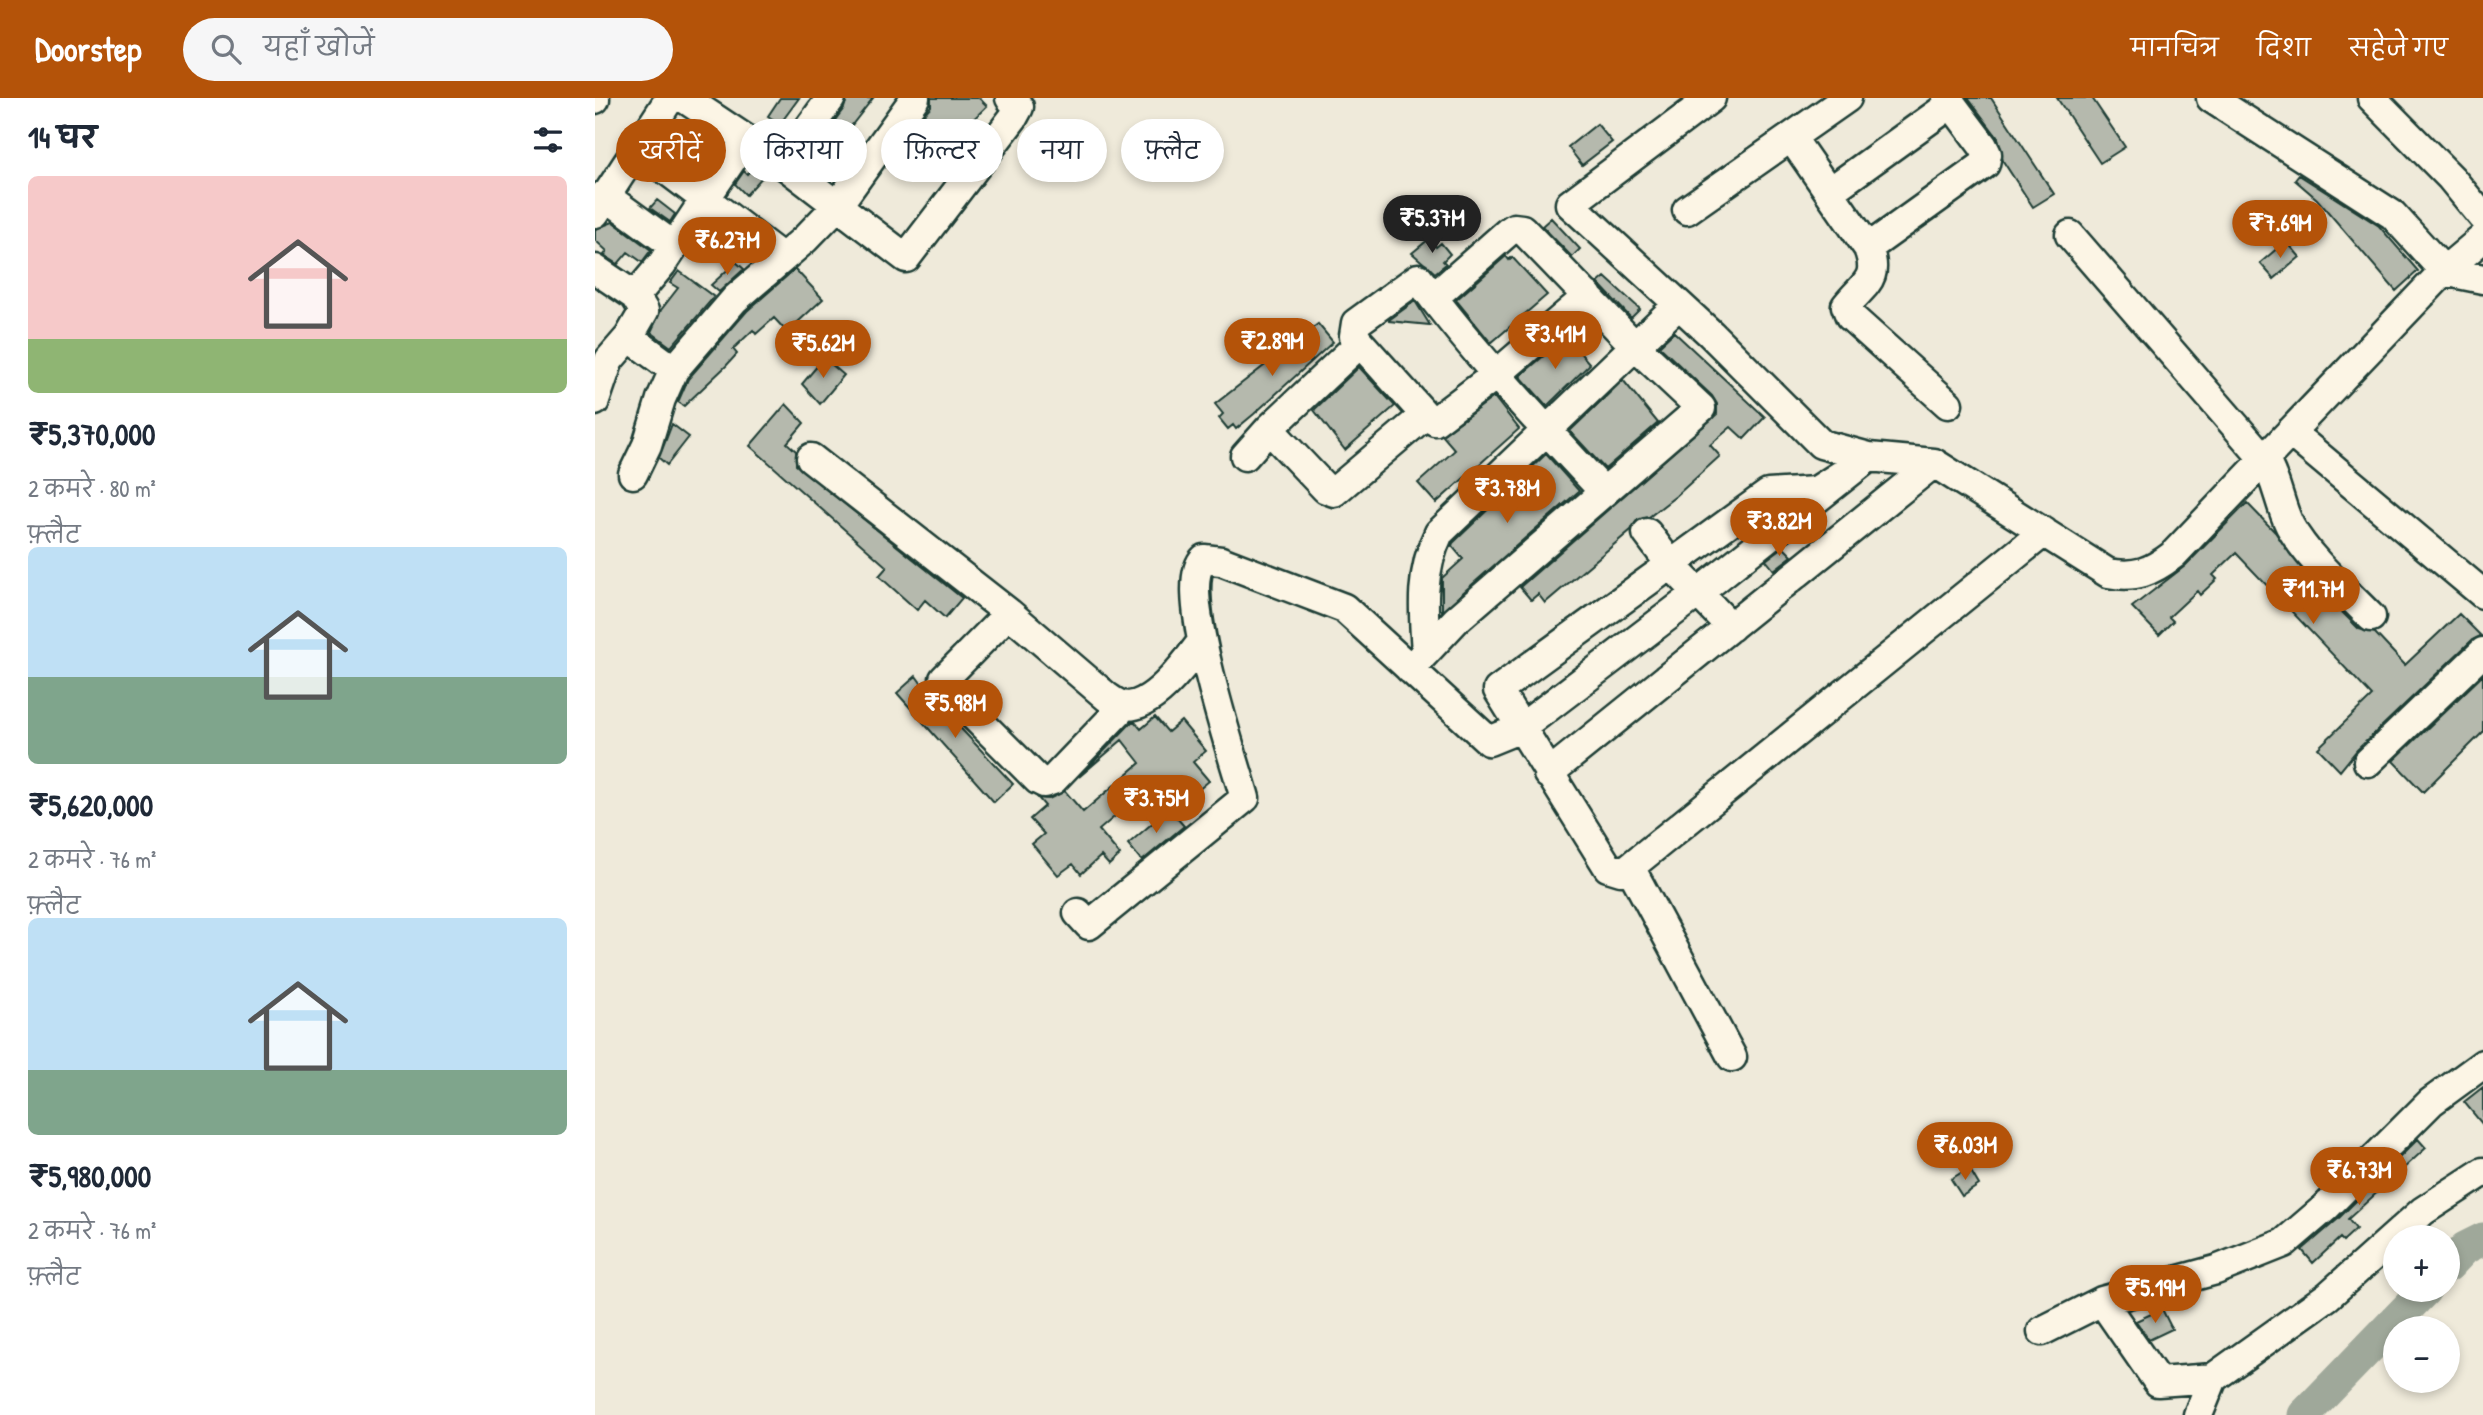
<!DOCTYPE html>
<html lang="hi">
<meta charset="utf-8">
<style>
body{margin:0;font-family:"Patrick Hand","Playpen Sans Deva",sans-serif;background:#f6f6f7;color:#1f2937;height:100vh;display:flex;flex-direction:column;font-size:26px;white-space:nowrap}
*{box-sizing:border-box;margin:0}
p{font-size:23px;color:#747a83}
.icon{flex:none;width:38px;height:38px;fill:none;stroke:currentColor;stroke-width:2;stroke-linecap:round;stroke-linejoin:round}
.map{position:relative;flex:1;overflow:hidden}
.details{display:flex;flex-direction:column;background:#fff;width:595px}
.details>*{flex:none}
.banner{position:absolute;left:21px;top:21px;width:665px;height:63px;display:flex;gap:14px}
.buttons{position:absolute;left:1788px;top:1127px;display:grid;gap:14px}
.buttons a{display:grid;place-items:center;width:77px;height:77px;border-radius:50%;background:#fff;box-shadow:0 4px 10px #0003;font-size:35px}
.price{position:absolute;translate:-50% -60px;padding:0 16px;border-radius:24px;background:#b45309;color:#fff;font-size:23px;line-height:46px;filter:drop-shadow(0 2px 4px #0008)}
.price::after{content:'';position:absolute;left:50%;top:42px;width:21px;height:16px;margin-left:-10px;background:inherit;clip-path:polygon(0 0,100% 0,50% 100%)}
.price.selected{background:#222;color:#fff}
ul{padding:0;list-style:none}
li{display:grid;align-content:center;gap:14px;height:371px;padding:0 28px}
li span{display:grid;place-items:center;height:217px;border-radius:10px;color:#555}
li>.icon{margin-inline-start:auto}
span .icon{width:126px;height:126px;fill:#fffc;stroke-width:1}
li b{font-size:30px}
h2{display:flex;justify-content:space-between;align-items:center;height:84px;padding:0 28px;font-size:30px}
.chip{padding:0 24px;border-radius:32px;background:#fff;box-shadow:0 4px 10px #0003;font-size:24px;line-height:63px}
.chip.selected{background:#b45309;color:#fff}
header{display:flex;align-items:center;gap:42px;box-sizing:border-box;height:98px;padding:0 35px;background:#b45309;color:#fff}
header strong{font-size:33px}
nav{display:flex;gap:38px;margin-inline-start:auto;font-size:24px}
.search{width:490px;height:63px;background:#f6f6f7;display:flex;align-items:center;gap:18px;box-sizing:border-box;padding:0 24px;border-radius:38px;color:#747a83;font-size:26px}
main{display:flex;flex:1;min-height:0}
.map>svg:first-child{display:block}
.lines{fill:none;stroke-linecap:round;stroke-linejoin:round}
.river{stroke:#9fa89a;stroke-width:33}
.building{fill:#b5b9ad;stroke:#1f3d34;stroke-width:2}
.minor-casing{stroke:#1f3d34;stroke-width:33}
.minor{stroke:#fcf5e5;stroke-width:28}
</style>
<header>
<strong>Doorstep</strong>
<div class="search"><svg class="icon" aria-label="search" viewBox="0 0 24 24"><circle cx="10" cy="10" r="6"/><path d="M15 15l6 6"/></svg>यहाँ खोजें</div>
<nav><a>मानचित्र</a><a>दिशा</a><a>सहेजे गए</a></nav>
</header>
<main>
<section class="details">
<h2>14 घर<svg class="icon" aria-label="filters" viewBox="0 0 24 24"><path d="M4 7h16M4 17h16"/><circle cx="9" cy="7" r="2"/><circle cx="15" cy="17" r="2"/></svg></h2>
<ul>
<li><span style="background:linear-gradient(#f6c9c9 75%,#8fb573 0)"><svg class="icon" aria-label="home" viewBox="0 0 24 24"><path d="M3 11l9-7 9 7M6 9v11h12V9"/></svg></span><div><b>₹5,370,000</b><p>2 कमरे · 80 m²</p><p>फ़्लैट</p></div></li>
<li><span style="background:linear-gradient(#bfe0f5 60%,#7fa58c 0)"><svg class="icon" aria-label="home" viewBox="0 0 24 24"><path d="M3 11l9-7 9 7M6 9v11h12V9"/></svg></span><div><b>₹5,620,000</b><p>2 कमरे · 76 m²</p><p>फ़्लैट</p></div></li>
<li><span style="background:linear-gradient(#bfe0f5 70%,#7fa58c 0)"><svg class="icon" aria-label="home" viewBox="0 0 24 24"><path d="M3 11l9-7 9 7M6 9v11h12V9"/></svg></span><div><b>₹5,980,000</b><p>2 कमरे · 76 m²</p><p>फ़्लैट</p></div></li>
</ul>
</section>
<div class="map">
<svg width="1888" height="1317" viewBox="0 0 1888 1317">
<rect width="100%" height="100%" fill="#efeada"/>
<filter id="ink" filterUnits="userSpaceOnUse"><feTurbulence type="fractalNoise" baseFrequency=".0143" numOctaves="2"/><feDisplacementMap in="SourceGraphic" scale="14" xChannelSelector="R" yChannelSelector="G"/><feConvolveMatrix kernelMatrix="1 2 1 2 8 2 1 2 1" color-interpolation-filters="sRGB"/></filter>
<g filter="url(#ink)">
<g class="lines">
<!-- river -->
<path class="river" d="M 1853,1168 L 1870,1150 L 1888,1141
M 1709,1317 L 1830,1192"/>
</g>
<!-- building -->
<path class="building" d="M 185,0 L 204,0 L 185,26 L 173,18 Z
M 252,0 L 278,0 L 246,41 L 250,44 L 233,61 L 221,48 L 249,10 Z
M 336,0 L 384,0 L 392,8 L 356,43 L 328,17 L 336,8 Z
M 1373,0 L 1396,0 L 1459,96 L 1438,109 L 1408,63 L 1403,40 Z
M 1462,0 L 1497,0 L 1530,49 L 1505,65 Z
M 1002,26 L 1017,44 L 987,67 L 973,49 Z
M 160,67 L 171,75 L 151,97 L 140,86 L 149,73 L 152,76 Z
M 1704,77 L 1784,128 L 1823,173 L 1801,193 L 1722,101 L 1700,82 Z
M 62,102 L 80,116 L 75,124 L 55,110 Z
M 956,120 L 985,151 L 977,159 L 947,128 Z
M 18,124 L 56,152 L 47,164 L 33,154 L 23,166 L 9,157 L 12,153 L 0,142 L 0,131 Z
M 834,141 L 841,149 L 846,145 L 855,156 L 848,163 L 851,166 L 840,175 L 817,155 Z
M 1691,143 L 1705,159 L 1679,181 L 1665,165 Z
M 911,158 L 914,162 L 917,159 L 952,197 L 896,245 L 861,202 Z
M 141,164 L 149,171 L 124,194 L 116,187 Z
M 200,171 L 228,201 L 192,234 L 179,220 L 161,236 L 158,232 L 138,251 L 142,256 L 131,268 L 89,308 L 83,304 L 93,281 L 152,213 Z
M 84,173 L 119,199 L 76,249 L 56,234 L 66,212 L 83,190 L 75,185 Z
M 1010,179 L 1045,211 L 1036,220 L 1003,185 Z
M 820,203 L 835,227 L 794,223 L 794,222 Z
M 723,226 L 738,244 L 659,316 L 641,331 L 638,327 L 633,331 L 624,320 L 628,316 L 620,306 Z
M 1079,234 L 1170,319 L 1149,341 L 1136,329 L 1115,347 L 1125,358 L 1081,398 L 1054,419 L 1042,422 L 1036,432 L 950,505 L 943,496 L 936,502 L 925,489 L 1122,316 L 1122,306 L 1117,298 L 1064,248 Z
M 971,239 L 995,266 L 952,308 L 925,278 Z
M 229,260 L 249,277 L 225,306 L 207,286 Z
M 764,269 L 800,308 L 750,352 L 719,312 Z
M 1028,282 L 1063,325 L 1010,371 L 975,333 Z
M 899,299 L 924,331 L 841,405 L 823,385 L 860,352 L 847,337 Z
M 191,306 L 209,325 L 192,345 L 201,353 L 201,367 L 367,500 L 350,520 L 330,502 L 322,512 L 284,478 L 292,469 L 155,348 Z
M 77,326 L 94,339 L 72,367 L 64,360 Z
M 951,356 L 984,393 L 847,513 L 847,480 L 868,461 L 857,448 L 858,445 Z
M 1652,405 L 1680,434 L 1720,487 L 1764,531 L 1780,535 L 1810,567 L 1864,516 L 1886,538 L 1877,542 L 1762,652 L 1745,673 L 1723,650 L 1777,598 L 1641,455 L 1618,477 L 1622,481 L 1605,497 L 1602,493 L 1574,519 L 1578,523 L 1564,537 L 1537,509 L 1590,468 Z
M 1188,449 L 1197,458 L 1179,472 L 1171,462 Z
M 1888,577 L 1888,634 L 1828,694 L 1798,663 Z
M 321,578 L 337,600 L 418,686 L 399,704 L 302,595 Z
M 560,619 L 573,634 L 586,623 L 611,653 L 598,664 L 614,683 L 583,709 L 561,683 L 504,732 L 525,757 L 514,767 L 506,758 L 486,776 L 478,766 L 463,777 L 437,746 L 449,736 L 435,721 L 450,708 L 443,700 L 454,701 L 470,693 L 488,714 L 545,665 L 527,642 L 484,679 L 537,624 L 540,624 L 546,631 Z
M 574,711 L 589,728 L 547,763 L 533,746 Z
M 1888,989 L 1888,1027 L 1869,1004 Z
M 1823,1041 L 1831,1050 L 1753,1121 L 1761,1131 L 1748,1143 L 1745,1140 L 1718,1165 L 1707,1152 L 1743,1121 Z
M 1374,1070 L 1384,1087 L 1367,1098 L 1356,1081 Z
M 1567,1211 L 1577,1231 L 1554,1242 L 1541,1223 Z"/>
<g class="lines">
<!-- minor casing -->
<g class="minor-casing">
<path id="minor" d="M 89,0 L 188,66 L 311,160 L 418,20 L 424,9 L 415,0
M 1352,0 L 1388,48 L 1392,56 L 1390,66 L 1273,150 C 1285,182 1269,185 1251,208 L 1255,218 L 1353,306
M 1616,0 L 1798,117 L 1849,173 L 1888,181
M 1777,0 L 1856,80 L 1888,119
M 0,1 L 0,0
M 1196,39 L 1273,150
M 41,49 L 110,101 L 151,41
M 188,66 L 236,0
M 1234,94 L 1356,6
M 9,97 L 79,148
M 1092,112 L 1252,0
M 0,115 L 75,0
M 1475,137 L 1669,361 C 1682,382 1684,406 1695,428 C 1714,462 1749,491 1776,519
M 0,171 L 40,198 L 67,166 L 110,101 L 186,159
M 993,198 L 902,276 L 840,323 L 830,317 L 759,238 L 761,225 L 823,180 C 879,255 944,325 1009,394
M 34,239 L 79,272
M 0,303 L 14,262 L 34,239 L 49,213 L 40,198
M 674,331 L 731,391 L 739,394 L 830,317
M 1695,334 L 1888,496
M 650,358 L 674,331 L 764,246
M 216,360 L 414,515 L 512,599 C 517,602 522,606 527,607 C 554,615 591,565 605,546
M 1339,365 L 1274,359 L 1221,393 L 1173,396 L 903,592 L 1013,769 L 1026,773 L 1035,769 L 1449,434
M 38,376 L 52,347 L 66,301 L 79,272 L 140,201 L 210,141 L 242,108 L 320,0
M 1052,435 L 1076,467 L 1136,529
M 414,515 L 349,581 L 349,588 L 443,682 L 449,685 L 458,682 L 529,608
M 831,554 C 828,512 825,473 844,435 L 1083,207
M 815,571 L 861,522 L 1106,310 L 1040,248 L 927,131 L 919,130 L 913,134 L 838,200
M 1773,664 L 1888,554
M 953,676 L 1339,365 L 1513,475 C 1541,480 1556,474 1578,457 L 1849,173 L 1888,140
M 1035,769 L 1137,959
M 483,815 L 494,827 L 650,700 C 639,661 580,488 609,461 L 626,463 L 749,510 L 894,643 L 926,630 L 1103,495 L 1274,359 L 1226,346 L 1116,236 L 975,106 L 1116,0
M 1507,1203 L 1563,1284 L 1618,1280
M 1447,1233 L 1507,1203 L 1621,1172 L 1689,1145 L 1731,1109 L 1836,1004 L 1888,966
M 1603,1317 L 1618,1280 L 1733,1198 L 1828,1113 L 1888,1074"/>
</g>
<!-- minor -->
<use href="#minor" class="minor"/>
</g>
</g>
</svg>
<div class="buttons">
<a>+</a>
<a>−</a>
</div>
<b class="price selected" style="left:837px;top:157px">₹5.37M</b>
<b class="price" style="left:1685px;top:162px">₹7.69M</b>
<b class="price" style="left:132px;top:179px">₹6.27M</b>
<b class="price" style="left:960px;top:273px">₹3.41M</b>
<b class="price" style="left:677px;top:280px">₹2.89M</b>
<b class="price" style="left:228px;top:282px">₹5.62M</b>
<b class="price" style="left:912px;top:427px">₹3.78M</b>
<b class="price" style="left:1184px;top:460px">₹3.82M</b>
<b class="price" style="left:1718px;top:528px">₹11.7M</b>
<b class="price" style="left:360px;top:642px">₹5.98M</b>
<b class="price" style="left:561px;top:737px">₹3.75M</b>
<b class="price" style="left:1370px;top:1084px">₹6.03M</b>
<b class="price" style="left:1764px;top:1109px">₹6.73M</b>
<b class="price" style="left:1560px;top:1227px">₹5.19M</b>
<div class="banner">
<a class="chip selected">खरीदें</a>
<a class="chip">किराया</a>
<a class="chip">फ़िल्टर</a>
<a class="chip">नया</a>
<a class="chip">फ़्लैट</a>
</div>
</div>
</main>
